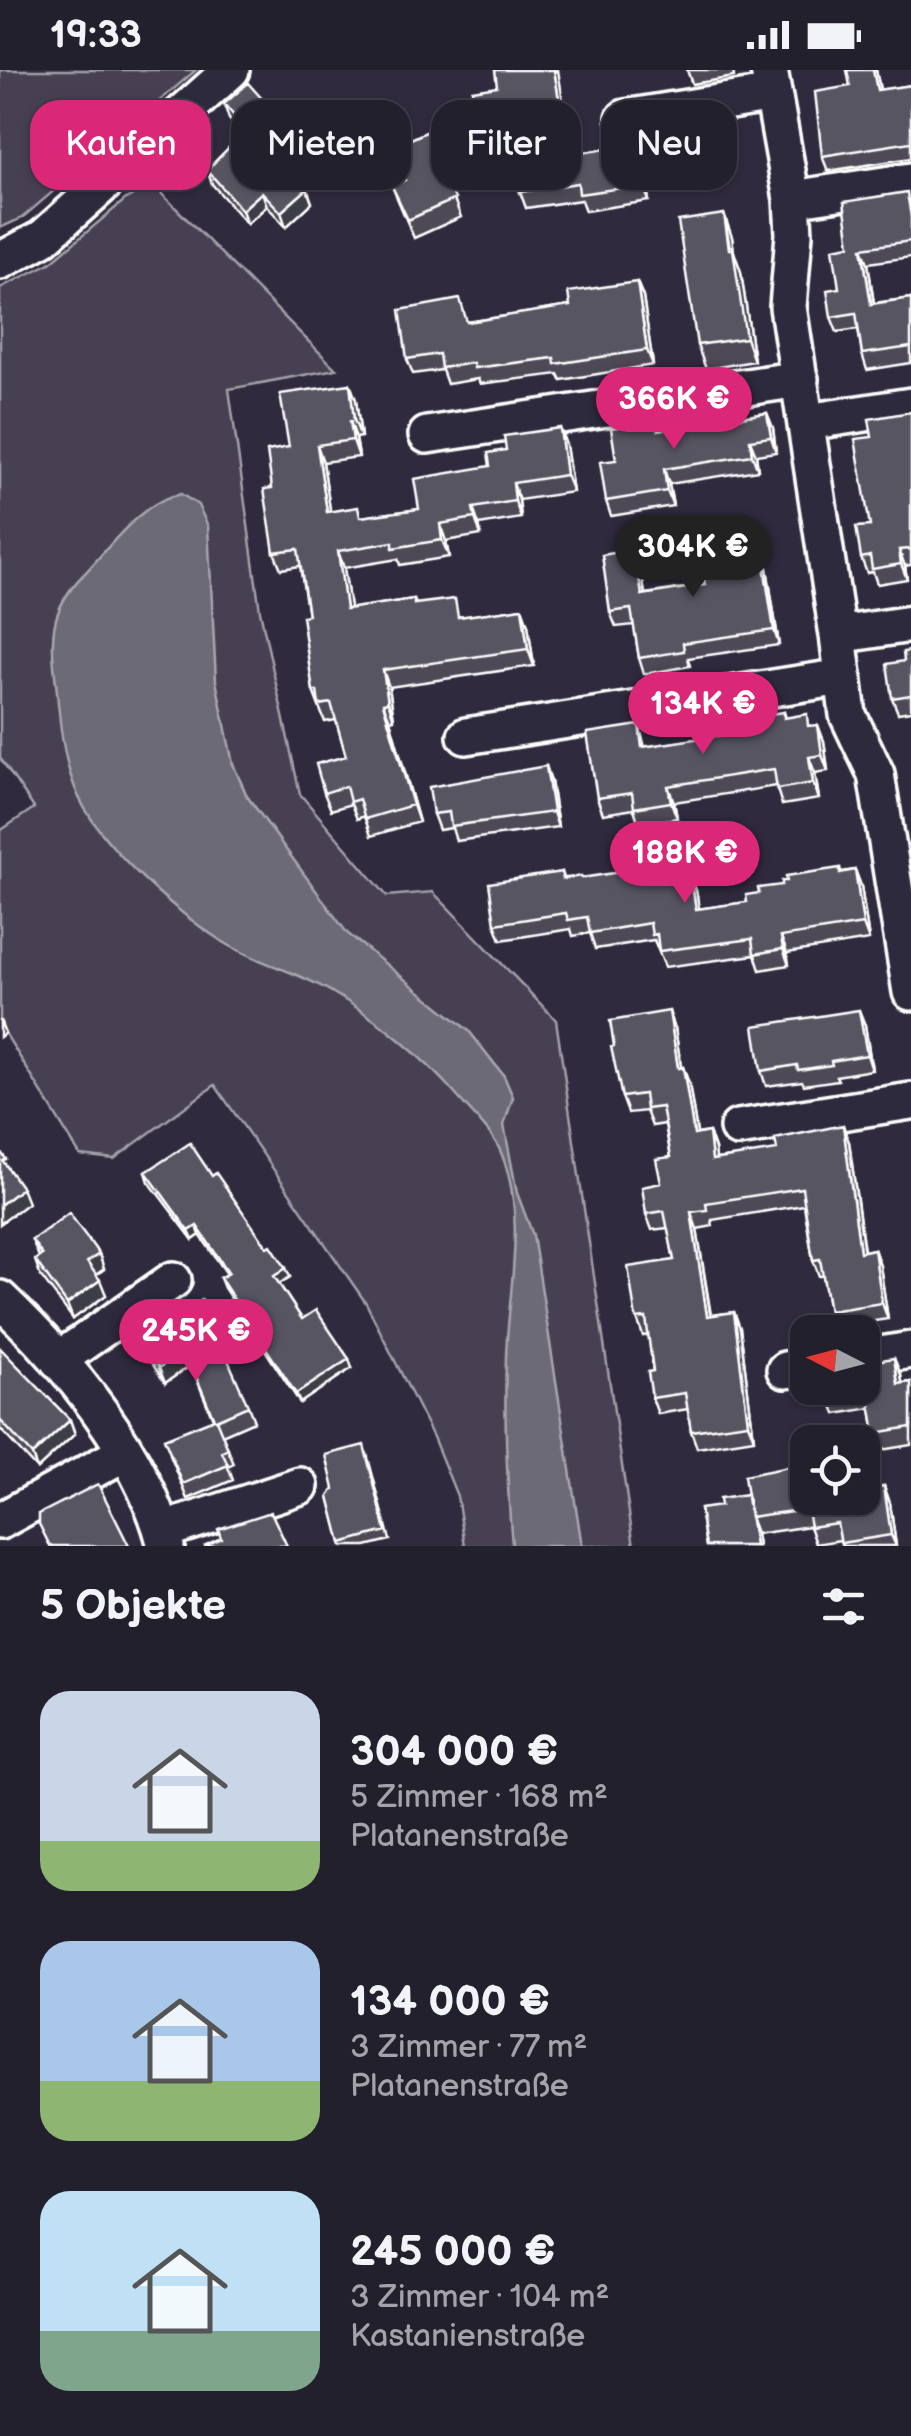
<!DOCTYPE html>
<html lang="de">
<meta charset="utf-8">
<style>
body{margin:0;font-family:"Balsamiq Sans",sans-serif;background:#2f2d3a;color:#f1f3f6;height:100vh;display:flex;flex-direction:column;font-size:38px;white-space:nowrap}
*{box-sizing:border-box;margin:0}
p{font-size:32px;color:#a3a3aa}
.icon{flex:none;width:55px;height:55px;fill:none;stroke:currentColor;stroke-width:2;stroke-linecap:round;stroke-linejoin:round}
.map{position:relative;height:1476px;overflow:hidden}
.details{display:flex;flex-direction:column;background:#23202e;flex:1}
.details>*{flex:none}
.hud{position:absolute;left:30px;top:30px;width:852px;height:90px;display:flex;gap:20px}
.needle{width:65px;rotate:276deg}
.tools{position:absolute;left:790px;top:1245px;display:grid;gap:20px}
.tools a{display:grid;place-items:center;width:90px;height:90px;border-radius:20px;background:#23202e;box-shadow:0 2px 8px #0004,0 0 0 2px #403e4a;font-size:50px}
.price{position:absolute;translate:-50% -85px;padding:0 22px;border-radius:35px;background:#db2777;color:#fff;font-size:32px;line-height:65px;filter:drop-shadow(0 2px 5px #0008)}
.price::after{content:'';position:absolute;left:50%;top:60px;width:30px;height:22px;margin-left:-15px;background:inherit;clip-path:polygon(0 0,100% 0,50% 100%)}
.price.selected{background:#222;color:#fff}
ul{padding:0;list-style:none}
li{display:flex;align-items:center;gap:30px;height:250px;padding:0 40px}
li span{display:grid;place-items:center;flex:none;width:280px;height:200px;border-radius:30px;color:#555}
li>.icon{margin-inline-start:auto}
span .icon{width:120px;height:120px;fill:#fffc;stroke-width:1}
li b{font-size:42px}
h2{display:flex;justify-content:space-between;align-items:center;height:120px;padding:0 40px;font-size:42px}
.pill{padding:0 35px;border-radius:30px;background:#23202e;box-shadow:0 2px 8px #0004,0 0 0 2px #403e4a;font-size:35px;line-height:90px}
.pill.selected{background:#db2777;color:#fff}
.status{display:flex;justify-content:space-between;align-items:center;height:70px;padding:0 50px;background:#23202e;direction:ltr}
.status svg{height:28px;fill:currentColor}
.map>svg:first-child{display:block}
.green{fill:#464152;stroke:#a2a0a8;stroke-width:2.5}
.water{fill:#6d6a77;stroke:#a7a6ad;stroke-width:2.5}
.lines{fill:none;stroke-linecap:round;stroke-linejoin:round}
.minor-casing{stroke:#fff;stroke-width:42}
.minor{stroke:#2f2a3d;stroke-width:35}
.wall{fill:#4d4956;stroke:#fff;stroke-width:2.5}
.shaded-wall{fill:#3e3c46;stroke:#fff;stroke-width:2.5}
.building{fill:#595564;stroke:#fff;stroke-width:2.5}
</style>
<div class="status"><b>19:33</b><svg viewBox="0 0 49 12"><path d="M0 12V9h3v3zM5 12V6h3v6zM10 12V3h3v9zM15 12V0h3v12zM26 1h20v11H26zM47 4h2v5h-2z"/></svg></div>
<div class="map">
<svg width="911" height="1476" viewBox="0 0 911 1476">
<rect width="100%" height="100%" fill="#2f2a3d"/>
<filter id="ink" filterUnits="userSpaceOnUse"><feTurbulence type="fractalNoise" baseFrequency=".01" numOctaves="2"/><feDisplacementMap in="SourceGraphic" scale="20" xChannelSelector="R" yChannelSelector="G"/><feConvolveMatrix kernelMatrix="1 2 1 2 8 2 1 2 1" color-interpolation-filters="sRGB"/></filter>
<g filter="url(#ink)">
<!-- green -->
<path class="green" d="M 0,0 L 196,0 L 22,148 L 0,158 Z
M 143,119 L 160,122 L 336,299 L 229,319 L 260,541 L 300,724 L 387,826 L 433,822 L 556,950 L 634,1476 L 465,1476 L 457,1426 L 433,1367 L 366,1233 L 215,1015 L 114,1089 L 80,1085 L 0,955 L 0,761 L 34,738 L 0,688 L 0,218 L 50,193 L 126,129 Z"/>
<!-- water -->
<path class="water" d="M 181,424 L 198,435 L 208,456 L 216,611 L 233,694 L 247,726 L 347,863 L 469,961 L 504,1006 L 513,1027 L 504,1055 L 517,1123 L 533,1165 L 582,1476 L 512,1476 C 507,1413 504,1351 506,1287 C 508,1223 527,1148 502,1085 C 494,1063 471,1043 456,1025 C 423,987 379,950 335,924 C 303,904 265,895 232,877 C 181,849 95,772 75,718 C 63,687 60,655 57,622 C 51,572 46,542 84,504 C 111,476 141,431 181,424 Z"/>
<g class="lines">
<!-- minor casing -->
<g class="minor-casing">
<path id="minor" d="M 769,0 L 792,129 L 794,164 L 788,237 L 838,565 L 848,645 L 876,704 L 911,922
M 625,48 L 773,24
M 792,129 L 911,111
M 0,191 L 43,168 L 231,0
M 807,352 L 911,336
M 427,365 L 800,309
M 838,565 L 911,554
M 466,666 L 843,607
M 738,1058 L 911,1031
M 0,1229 C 67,1292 144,1385 166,1476
M 862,1288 L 911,1280
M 58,1290 L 173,1210
M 785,1300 L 808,1296
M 0,1451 L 126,1382
M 162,1461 L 300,1416"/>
</g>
<!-- minor -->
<use href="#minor" class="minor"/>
</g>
<!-- wall -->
<path class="wall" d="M 687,0 L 733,0 L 734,7 L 692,14 Z
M 876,0 L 880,20 L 911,15 L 911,88 L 828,101 L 822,86 L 850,16 Z
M 497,16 L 567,59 L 577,74 L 578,83 L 637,74 L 703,44 L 709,60 L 715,103 L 647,114 L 649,131 L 585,141 L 581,130 L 526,138 L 520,122 L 512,66 L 483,70 L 477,54 Z
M 224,34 L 293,73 L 278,86 L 307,119 L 312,133 L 286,157 L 267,136 L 247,154 L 212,114 L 207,100 L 242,64 L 229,49 Z
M 391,78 L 452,91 L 459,109 L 448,114 L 461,147 L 414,168 L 392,116 L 404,110 Z
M 911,133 L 911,187 L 868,193 L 874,233 L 911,228 L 911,293 L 867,300 L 862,284 L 858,259 L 837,262 L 831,247 L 850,175 Z
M 732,167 L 734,182 L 741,202 L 754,291 L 706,299 L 697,275 Z
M 637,212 L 643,227 L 653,295 L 561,310 L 558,304 L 480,314 L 478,309 L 447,314 L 442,300 L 413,304 L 407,289 L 468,252 L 570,236 Z
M 350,314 L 356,330 L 361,367 L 356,368 L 359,387 L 323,392 L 330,441 L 362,447 L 419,439 L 490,396 L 566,375 L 573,422 L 519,430 L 521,448 L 479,455 L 481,465 L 446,471 L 449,487 L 400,495 L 398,489 L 344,498 L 350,539 L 414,529 L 416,534 L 462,547 L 522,538 L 528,555 L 534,596 L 389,617 L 394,649 L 390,650 L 419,752 L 371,766 L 364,746 L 357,749 L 351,734 L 331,740 L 324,723 L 346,686 L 336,650 L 325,652 L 313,621 L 308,545 L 300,496 L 281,499 L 274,482 L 272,418 L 289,377 Z
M 911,342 L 911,495 L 905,496 L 907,509 L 877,514 L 873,502 L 867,503 L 861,488 L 870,456 L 872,367 Z
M 767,343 L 773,358 L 776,382 L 756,385 L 758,400 L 669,414 L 673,436 L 611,446 L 606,431 L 616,390 L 657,351 L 660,360 Z
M 725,474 L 727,488 L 762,483 L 767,498 L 779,575 L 688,588 L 690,596 L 644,604 L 639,588 L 634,555 L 616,557 L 610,542 L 631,497 L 643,511 L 645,524 L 705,515 Z
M 911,581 L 911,641 L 898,643 L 892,628 L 904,591 Z
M 784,642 L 786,648 L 811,656 L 824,671 L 828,701 L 815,703 L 819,729 L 782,735 L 776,716 L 674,732 L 677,748 L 639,754 L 634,739 L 603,744 L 597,728 L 639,655 L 645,677 L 735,663 Z
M 546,696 L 551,711 L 558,757 L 456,771 L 452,758 L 439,760 L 433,744 Z
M 840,798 L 841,802 L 855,800 L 861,816 L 869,870 L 787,883 L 789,895 L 760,900 L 755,885 L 665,897 L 654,870 L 595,879 L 590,863 L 573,866 L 571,859 L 501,870 L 495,854 L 562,802 L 564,808 L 677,806 L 696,820 L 699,839 L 747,832 L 759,823 Z
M 865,955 L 872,1000 L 836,1006 L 838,1010 L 804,1015 L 802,1011 L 766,1016 L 761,1001 Z
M 675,958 L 681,998 L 683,997 L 689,1014 L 697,1064 L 709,1062 L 715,1079 L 716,1089 L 849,1072 L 864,1181 L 874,1179 L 880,1196 L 888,1249 L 835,1257 L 829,1241 L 823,1206 L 819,1206 L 813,1190 L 804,1135 L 712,1150 L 713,1156 L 697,1159 L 711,1245 L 734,1242 L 740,1258 L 754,1369 L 697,1378 L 691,1361 L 688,1339 L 658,1344 L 652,1328 L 653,1301 L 649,1265 L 643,1266 L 635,1243 L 674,1190 L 668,1158 L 652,1160 L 646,1144 L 661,1113 L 671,1087 L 665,1054 L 652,1056 L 646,1041 L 628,1043 L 622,1027 L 614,976 Z
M 146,1102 L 212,1106 L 290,1207 L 279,1214 L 302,1249 L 352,1298 L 300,1333 L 224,1218 L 220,1208 L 227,1204 L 200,1165 L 193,1170 L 149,1112 Z
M 32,1170 L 99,1184 L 104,1199 L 96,1205 L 106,1225 L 73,1249 L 40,1205 L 35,1190 L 39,1187 Z
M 172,1234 L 248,1336 L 254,1351 L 222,1365 L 234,1394 L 228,1397 L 233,1410 L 188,1429 L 170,1385 L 213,1349 L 191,1295 L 165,1313 L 139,1274 L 134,1259 Z
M 0,1278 L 70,1350 L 75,1364 L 37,1399 L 0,1359 Z
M 901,1305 L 902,1313 L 911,1312 L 911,1375 L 881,1380 L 875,1363 L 871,1338 L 836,1344 L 830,1327 Z
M 367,1384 L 390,1470 L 366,1476 L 342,1476 L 329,1426 Z
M 884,1416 L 890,1433 L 896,1476 L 842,1476 L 840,1470 L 816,1474 L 810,1456 L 756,1464 L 758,1476 L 706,1476 L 700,1439 L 808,1428 Z"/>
<!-- shaded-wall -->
<path class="shaded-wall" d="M 554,0 L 558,0 L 570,75 L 564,59 Z
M 873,0 L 876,0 L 883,35 L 877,20 Z
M 703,44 L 709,60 L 715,103 L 709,87 Z
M 288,58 L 293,73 L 274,90 L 269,76 Z
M 571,58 L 577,74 L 580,100 L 574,84 Z
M 641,97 L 647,114 L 649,131 L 643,115 Z
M 307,119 L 312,133 L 286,157 L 281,142 Z
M 262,122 L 267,136 L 247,154 L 242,140 Z
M 724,144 L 732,167 L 734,182 L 741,202 L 754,291 L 746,268 Z
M 862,178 L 868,193 L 876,249 L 871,234 Z
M 637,212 L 643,227 L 653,295 L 647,280 Z
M 350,314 L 356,330 L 361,367 L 354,350 Z
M 767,343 L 773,358 L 776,382 L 771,367 Z
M 350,351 L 356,368 L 359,387 L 353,370 Z
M 560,358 L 566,375 L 573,422 L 566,405 Z
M 750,370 L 756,385 L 758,400 L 752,385 Z
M 317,375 L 323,392 L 333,459 L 327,442 Z
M 664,399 L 669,414 L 673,436 L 667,421 Z
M 513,413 L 519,430 L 521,448 L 515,431 Z
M 473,438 L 479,455 L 481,465 L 475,448 Z
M 440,454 L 446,471 L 449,487 L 442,470 Z
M 720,459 L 725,474 L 729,504 L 724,489 Z
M 899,480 L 905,496 L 907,509 L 901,494 Z
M 338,481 L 344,498 L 353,556 L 346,539 Z
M 762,483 L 767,498 L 779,575 L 774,560 Z
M 637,496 L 643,511 L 647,540 L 642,525 Z
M 522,538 L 528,555 L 534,596 L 528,579 Z
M 383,600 L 389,617 L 394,649 L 388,632 Z
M 383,633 L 390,650 L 419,752 L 413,735 Z
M 818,655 L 824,671 L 828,701 L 822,685 Z
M 809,687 L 815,703 L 819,729 L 813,713 Z
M 546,696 L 551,711 L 558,757 L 553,742 Z
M 668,716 L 674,732 L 677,748 L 671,732 Z
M 855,800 L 861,816 L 869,870 L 863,854 Z
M 690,804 L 696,820 L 702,855 L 696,839 Z
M 781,867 L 787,883 L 789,895 L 783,879 Z
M 859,940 L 865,955 L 872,1000 L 867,985 Z
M 669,941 L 675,958 L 684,1015 L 678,998 Z
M 0,950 L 5,963 L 0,967 Z
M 683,997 L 689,1014 L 700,1081 L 694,1065 Z
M 843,1055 L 849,1072 L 866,1198 L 860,1182 Z
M 709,1062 L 715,1079 L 718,1106 L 712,1090 Z
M 22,1118 L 28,1133 L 0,1154 L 0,1135 Z
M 691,1142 L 697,1159 L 713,1262 L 707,1246 Z
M 197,1156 L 200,1165 L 193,1170 L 189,1161 Z
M 874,1179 L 880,1196 L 888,1249 L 882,1233 Z
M 99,1184 L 104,1199 L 93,1207 L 87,1192 Z
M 286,1198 L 290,1207 L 277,1215 L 274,1206 Z
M 100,1210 L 106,1225 L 73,1249 L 67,1234 Z
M 734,1242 L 740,1258 L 754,1369 L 748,1353 Z
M 185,1280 L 191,1295 L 165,1313 L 159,1298 Z
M 894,1288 L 901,1305 L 905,1331 L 898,1314 Z
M 349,1289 L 352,1298 L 300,1333 L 296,1324 Z
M 70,1350 L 75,1364 L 37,1399 L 32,1385 Z
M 884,1416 L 890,1433 L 896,1476 L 891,1465 Z
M 747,1425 L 750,1447 L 756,1463 L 758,1476 L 755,1476 Z"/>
<!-- building -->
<path class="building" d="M 495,0 L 554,0 L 564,59 L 571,58 L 574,84 L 637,74 L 634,54 L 703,44 L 709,87 L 641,97 L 643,115 L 579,124 L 578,113 L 520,122 L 509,49 L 477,54 L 472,20 L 497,16 Z
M 847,0 L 873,0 L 877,20 L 911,15 L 911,72 L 822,86 L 815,22 L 850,16 Z
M 248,13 L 288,58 L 269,76 L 307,119 L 281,142 L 262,122 L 242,140 L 207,100 L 246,60 L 224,34 Z
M 437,57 L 452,91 L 440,96 L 455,129 L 408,150 L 392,116 L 405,110 L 391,78 Z
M 907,122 L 911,147 L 911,171 L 862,178 L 871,234 L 911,228 L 911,277 L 862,284 L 856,243 L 831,247 L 827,220 L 839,218 L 833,178 L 850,175 L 844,132 Z
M 724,144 L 729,179 L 733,179 L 746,268 L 697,275 L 678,151 Z
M 637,212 L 647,280 L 555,294 L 554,288 L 474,298 L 473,293 L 441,298 L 439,284 L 407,289 L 400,240 L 460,229 L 467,252 L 570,236 L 568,222 Z
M 350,314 L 354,350 L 350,351 L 353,370 L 317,375 L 327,442 L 358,437 L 360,447 L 419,439 L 414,409 L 490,396 L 488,383 L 506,380 L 504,366 L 560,358 L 566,405 L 513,413 L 515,431 L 473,438 L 475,448 L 440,454 L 442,470 L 393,478 L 393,472 L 338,481 L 346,539 L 414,529 L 414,534 L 455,529 L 458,547 L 522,538 L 528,579 L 383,600 L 388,632 L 383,633 L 413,735 L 365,749 L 359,729 L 350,732 L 346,716 L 324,723 L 316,694 L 346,686 L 331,633 L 319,635 L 317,621 L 313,621 L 302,546 L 308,545 L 298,479 L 274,482 L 264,419 L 272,418 L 267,381 L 289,377 L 280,324 Z
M 911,342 L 911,479 L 899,480 L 901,494 L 872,499 L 870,486 L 861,488 L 856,457 L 870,456 L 855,369 L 872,367 L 869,349 Z
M 767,343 L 771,367 L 750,370 L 752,385 L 664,399 L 667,421 L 606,431 L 600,392 L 616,390 L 611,358 L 657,351 L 658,360 Z
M 720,459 L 724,489 L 762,483 L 774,560 L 683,573 L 684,581 L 639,588 L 631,539 L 610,542 L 602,485 L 625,481 L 628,498 L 637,496 L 642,525 L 705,515 L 697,462 Z
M 911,581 L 911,625 L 892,628 L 887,594 L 904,591 L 903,582 Z
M 784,642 L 784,648 L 807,644 L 808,656 L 818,655 L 822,685 L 809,687 L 813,713 L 777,719 L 774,699 L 668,716 L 671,732 L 634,738 L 632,723 L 597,728 L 587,663 L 639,655 L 642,677 L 735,663 L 733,649 Z
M 546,696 L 553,742 L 451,756 L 449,742 L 433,744 L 429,717 Z
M 673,794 L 675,806 L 690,804 L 696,839 L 747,832 L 746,825 L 759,823 L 758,818 L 782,815 L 782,811 L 787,811 L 786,806 L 840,798 L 840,803 L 855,800 L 863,854 L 781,867 L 783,879 L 754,884 L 752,869 L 659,881 L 657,864 L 652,865 L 650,853 L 590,863 L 587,847 L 568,850 L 566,843 L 495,854 L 489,813 L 562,802 L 563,809 L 581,806 L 581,808 Z
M 859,940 L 867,985 L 831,991 L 832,995 L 798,1000 L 797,995 L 761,1001 L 754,956 Z
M 669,941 L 678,998 L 683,997 L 694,1065 L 709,1062 L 712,1090 L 777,1080 L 775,1069 L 843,1055 L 860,1182 L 874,1179 L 882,1233 L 829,1241 L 820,1189 L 813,1190 L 802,1118 L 706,1133 L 707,1140 L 691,1142 L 707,1246 L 734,1242 L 748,1353 L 691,1361 L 685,1323 L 652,1328 L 648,1302 L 653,1301 L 646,1248 L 637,1249 L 635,1243 L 628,1197 L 674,1190 L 664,1141 L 646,1144 L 642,1117 L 661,1113 L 656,1089 L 671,1087 L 662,1037 L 646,1039 L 644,1024 L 622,1027 L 611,977 L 614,976 L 610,951 Z
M 190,1073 L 212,1106 L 216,1103 L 267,1177 L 271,1175 L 286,1198 L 274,1206 L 302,1249 L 316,1240 L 349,1289 L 296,1324 L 220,1208 L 229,1203 L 197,1156 L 189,1161 L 146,1102 Z
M 0,1081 L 6,1089 L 3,1091 L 22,1118 L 0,1135 Z
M 69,1143 L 99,1184 L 87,1192 L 100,1210 L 67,1234 L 35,1190 L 42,1185 L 32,1170 Z
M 202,1230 L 248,1336 L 216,1350 L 228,1379 L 222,1382 L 228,1395 L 183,1414 L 164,1369 L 214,1349 L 185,1280 L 159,1298 L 134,1259 L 172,1234 L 180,1245 Z
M 0,1278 L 70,1350 L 32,1385 L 0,1350 Z
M 894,1288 L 898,1314 L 911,1312 L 911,1357 L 875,1363 L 868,1321 L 830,1327 L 828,1318 L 862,1318 L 862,1293 Z
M 364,1375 L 386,1461 L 341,1473 L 329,1426 L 334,1419 L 326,1385 Z
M 808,1393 L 808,1428 L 862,1428 L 862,1420 L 884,1416 L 891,1465 L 841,1473 L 837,1453 L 810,1457 L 807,1439 L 750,1447 L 744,1406 Z
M 98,1414 L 129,1476 L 50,1476 L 39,1454 L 39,1444 Z
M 747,1425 L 755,1476 L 706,1476 L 700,1439 L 720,1436 L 719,1429 Z
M 271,1442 L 287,1476 L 204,1476 L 221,1468 L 218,1459 Z"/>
</g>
</svg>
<div class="tools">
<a><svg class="needle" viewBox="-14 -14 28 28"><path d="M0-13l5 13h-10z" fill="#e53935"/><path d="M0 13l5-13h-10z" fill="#a3a3aa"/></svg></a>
<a><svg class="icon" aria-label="locate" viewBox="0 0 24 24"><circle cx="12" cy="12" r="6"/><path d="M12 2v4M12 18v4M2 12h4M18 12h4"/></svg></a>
</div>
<b class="price" style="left:674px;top:382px">366K €</b>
<b class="price selected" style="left:693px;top:530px">304K €</b>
<b class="price" style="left:703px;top:687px">134K €</b>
<b class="price" style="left:685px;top:836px">188K €</b>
<b class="price" style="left:196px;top:1314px">245K €</b>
<div class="hud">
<a class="pill selected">Kaufen</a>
<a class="pill">Mieten</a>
<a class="pill">Filter</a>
<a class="pill">Neu</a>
</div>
</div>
<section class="details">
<h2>5 Objekte<svg class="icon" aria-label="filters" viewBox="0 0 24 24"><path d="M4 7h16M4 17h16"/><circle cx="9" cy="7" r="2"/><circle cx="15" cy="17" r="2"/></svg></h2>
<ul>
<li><span style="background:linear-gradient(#c9d6e8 75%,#8fb573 0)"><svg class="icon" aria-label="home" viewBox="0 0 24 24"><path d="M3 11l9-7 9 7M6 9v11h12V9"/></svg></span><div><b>304 000 €</b><p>5 Zimmer · 168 m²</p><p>Platanenstraße</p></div></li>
<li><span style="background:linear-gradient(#a9c7e8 70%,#8fb573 0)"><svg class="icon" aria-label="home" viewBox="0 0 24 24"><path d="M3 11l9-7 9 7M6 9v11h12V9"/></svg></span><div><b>134 000 €</b><p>3 Zimmer · 77 m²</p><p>Platanenstraße</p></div></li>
<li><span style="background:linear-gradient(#bfe0f5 70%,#7fa58c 0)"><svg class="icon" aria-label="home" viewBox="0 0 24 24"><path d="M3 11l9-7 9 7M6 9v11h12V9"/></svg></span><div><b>245 000 €</b><p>3 Zimmer · 104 m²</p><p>Kastanienstraße</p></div></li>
</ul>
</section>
